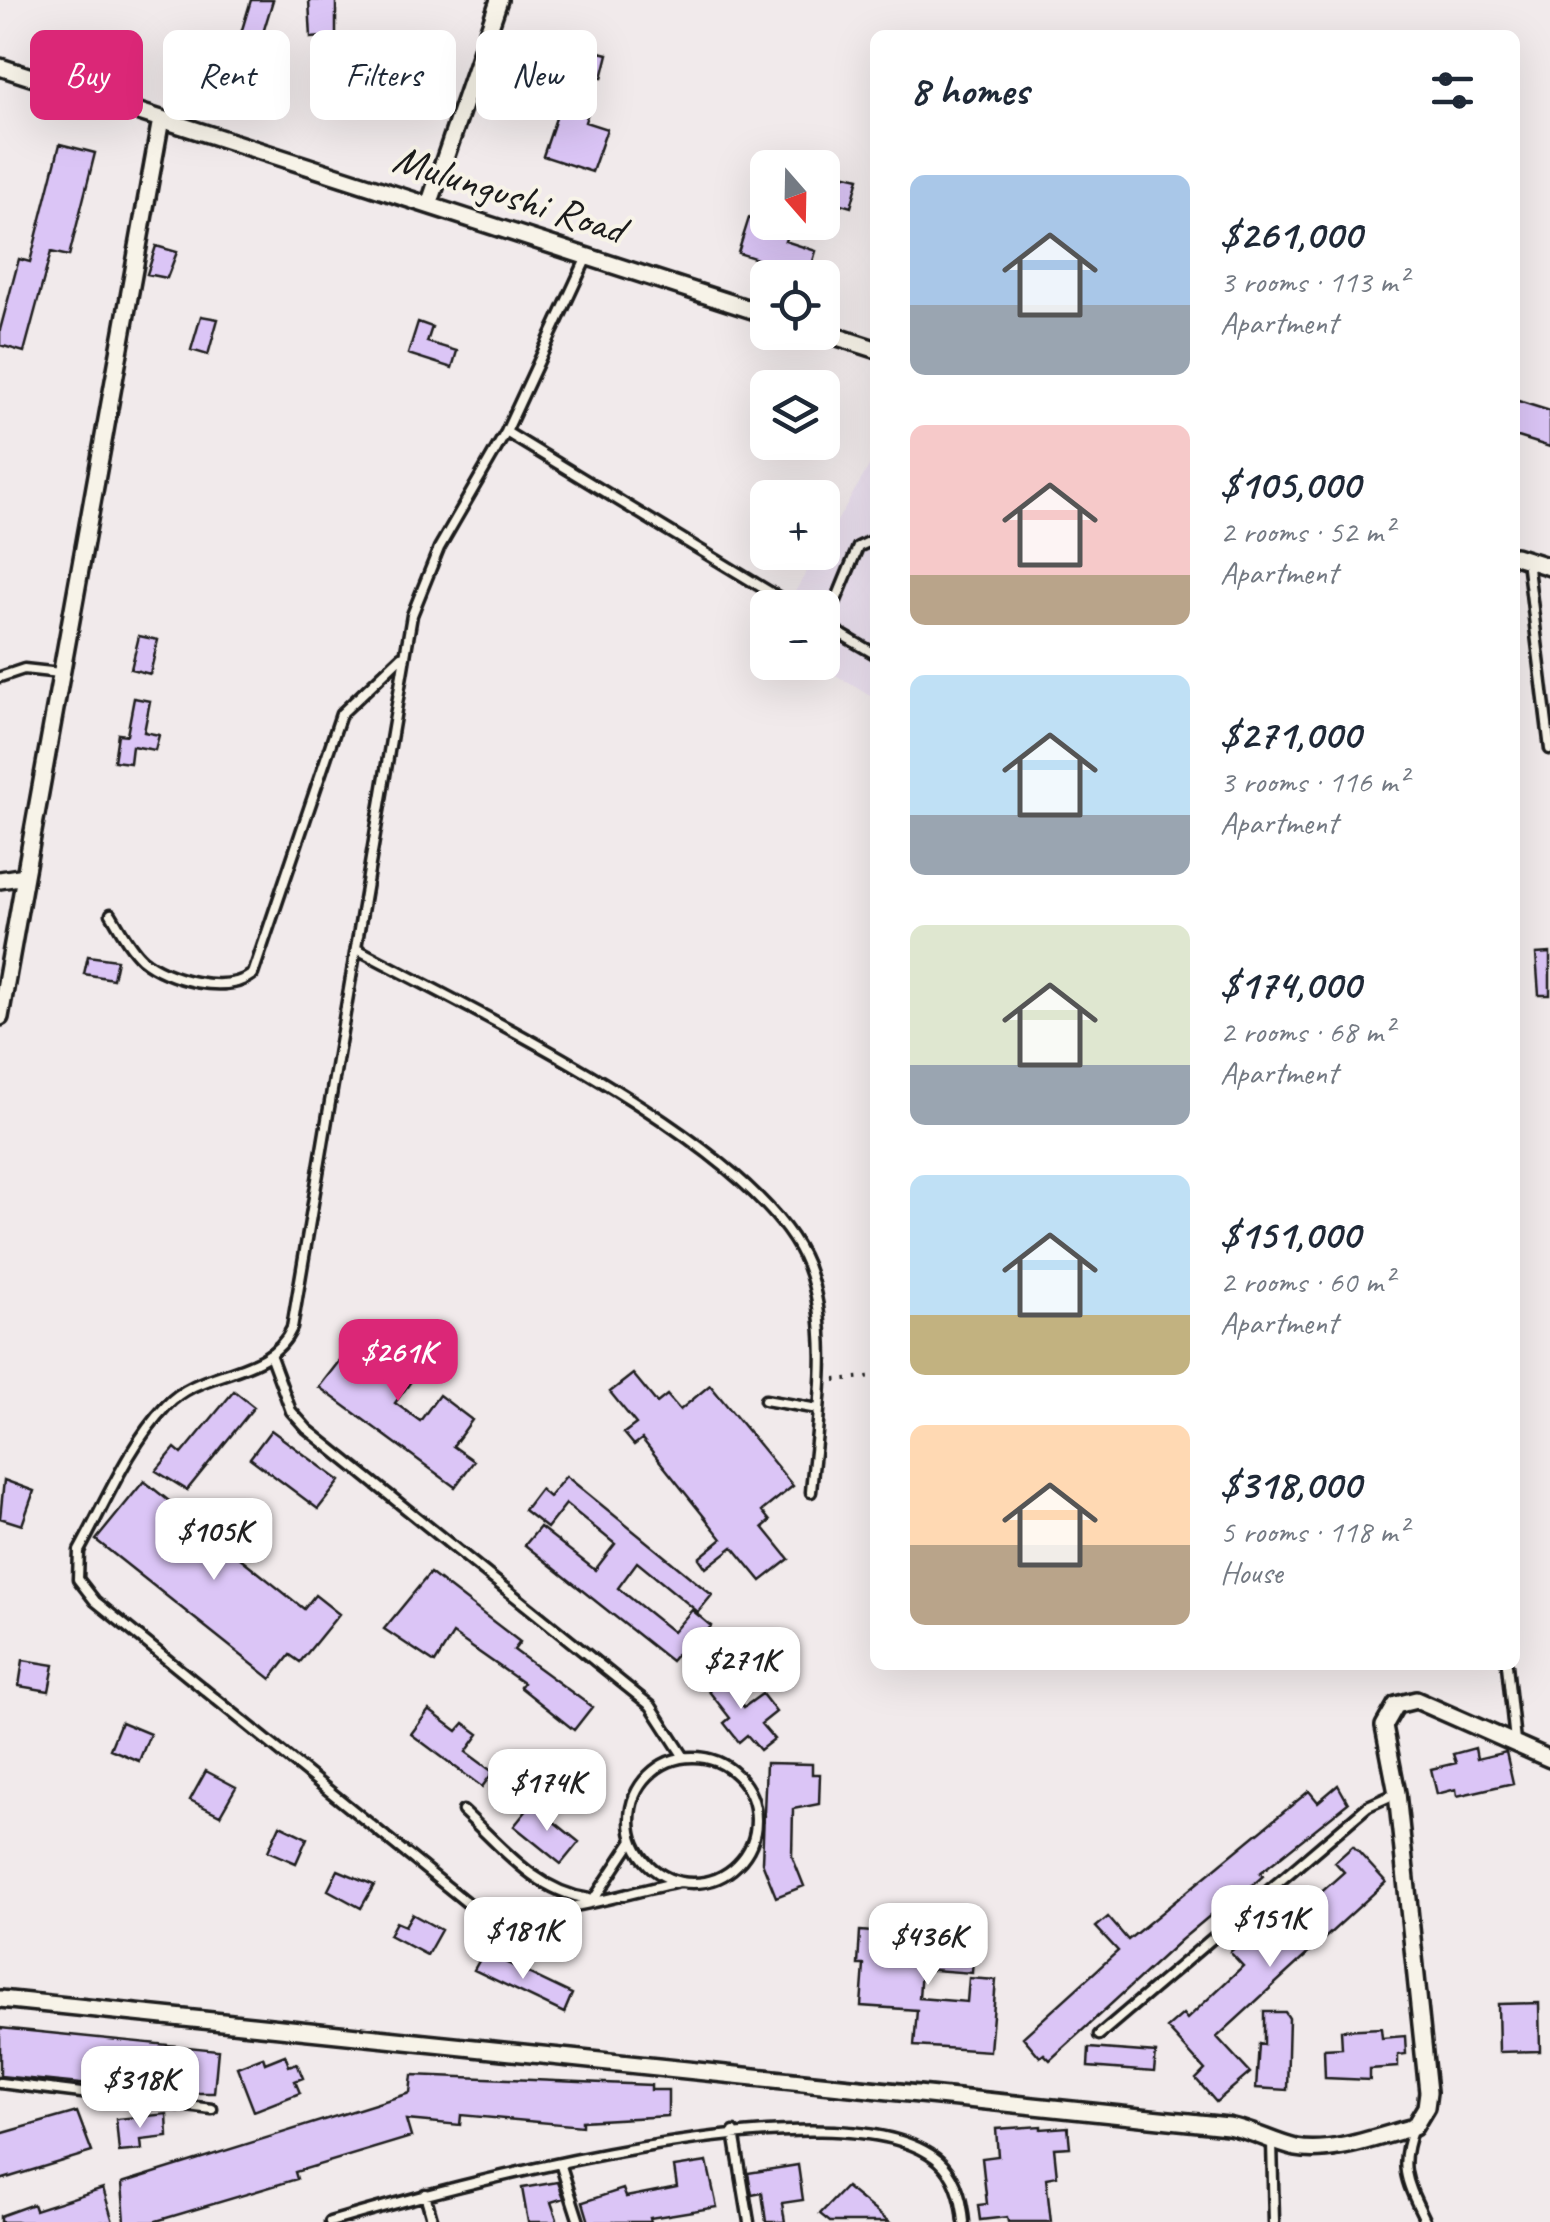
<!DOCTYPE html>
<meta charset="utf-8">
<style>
body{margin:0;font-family:Caveat,sans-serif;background:#f6f6f7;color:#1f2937;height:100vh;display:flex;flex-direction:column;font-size:38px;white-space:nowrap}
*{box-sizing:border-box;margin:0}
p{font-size:32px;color:#747a83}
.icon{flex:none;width:55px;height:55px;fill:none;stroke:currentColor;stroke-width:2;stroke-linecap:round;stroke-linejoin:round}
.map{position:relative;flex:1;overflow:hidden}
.side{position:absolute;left:870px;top:30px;width:650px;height:1640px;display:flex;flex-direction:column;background:#fff;border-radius:15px;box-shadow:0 10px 40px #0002}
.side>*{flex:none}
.banner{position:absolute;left:30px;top:30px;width:690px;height:90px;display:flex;gap:20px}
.needle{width:65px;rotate:160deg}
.fabs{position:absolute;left:750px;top:150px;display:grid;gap:20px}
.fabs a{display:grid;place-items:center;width:90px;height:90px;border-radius:15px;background:#fff;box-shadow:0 10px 40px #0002;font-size:50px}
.price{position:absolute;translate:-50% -85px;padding:0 22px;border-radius:20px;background:#fff;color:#222;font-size:32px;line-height:65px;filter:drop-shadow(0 2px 5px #0008)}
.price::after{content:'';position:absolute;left:50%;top:60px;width:30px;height:22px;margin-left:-15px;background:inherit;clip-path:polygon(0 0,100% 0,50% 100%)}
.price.current{background:#db2777;color:#fff}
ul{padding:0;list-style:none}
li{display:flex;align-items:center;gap:30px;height:250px;padding:0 40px}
li span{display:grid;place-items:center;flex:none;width:280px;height:200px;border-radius:15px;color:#555}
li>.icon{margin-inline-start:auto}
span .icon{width:120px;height:120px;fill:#fffc;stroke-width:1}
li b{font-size:42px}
h2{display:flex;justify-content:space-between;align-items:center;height:120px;padding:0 40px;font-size:42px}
.chip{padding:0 35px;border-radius:15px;background:#fff;box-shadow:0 10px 40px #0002;font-size:35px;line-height:90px}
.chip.current{background:#db2777;color:#fff}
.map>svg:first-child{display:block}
.built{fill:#eadfee}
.building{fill:#dbc5f6;stroke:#1c1c1c;stroke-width:2.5}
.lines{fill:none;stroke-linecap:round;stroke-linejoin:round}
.service-casing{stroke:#1c1c1c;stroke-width:15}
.minor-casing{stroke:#1c1c1c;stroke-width:22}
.path{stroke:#1c1c1c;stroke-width:4;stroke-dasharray:2.5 8;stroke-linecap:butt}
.service{stroke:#f7f3e8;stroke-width:8}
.minor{stroke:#f7f3e8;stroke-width:15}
.labels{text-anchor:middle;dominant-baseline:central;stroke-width:8;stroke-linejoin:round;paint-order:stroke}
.street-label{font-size:42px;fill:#1c1c1c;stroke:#f7f3e8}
</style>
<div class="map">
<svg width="1550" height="2222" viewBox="0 0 1550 2222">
<rect width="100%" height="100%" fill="#f1eaeb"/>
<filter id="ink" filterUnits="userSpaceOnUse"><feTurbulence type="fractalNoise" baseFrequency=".01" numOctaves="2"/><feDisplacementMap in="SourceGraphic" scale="20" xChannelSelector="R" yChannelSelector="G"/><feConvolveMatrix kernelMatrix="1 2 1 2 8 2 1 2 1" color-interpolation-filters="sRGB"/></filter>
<g filter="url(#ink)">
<!-- built -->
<path class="built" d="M 875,456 L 875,699 L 816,663 L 822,662 L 822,608 L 785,608 L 818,553 L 822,552 L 823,545 Z"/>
<!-- building -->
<path class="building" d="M 251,0 L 273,0 L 263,33 L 285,40 L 275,74 L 247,66 L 249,57 L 235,53 Z
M 309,0 L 336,0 L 336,36 L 311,38 Z
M 567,44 L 608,54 L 602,78 L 561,68 Z
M 387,60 L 403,65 L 384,113 L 358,105 L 369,75 L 381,78 Z
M 542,86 L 590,106 L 585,122 L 607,129 L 592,172 L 543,156 L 557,115 L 534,108 Z
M 60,144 L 95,153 L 69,256 L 51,252 L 24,352 L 0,345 L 0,330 L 19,259 L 30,262 Z
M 842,174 L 859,178 L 851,207 L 834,202 Z
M 749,218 L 789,231 L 785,241 L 816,251 L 809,275 L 738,253 Z
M 156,246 L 177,252 L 167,278 L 147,274 Z
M 201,316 L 218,319 L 208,355 L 191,350 Z
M 418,322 L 432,327 L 427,342 L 457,351 L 452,368 L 408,354 Z
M 1515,400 L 1550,411 L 1550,447 L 1515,436 Z
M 139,636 L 158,640 L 150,674 L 131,669 Z
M 134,698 L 150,701 L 144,732 L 159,735 L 155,750 L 132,746 L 130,763 L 114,761 L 118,734 L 127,735 Z
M 1550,953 L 1550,995 L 1539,995 L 1536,954 Z
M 88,956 L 117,960 L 113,979 L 84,974 Z
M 368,1324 L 423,1365 L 395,1403 L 420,1421 L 439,1395 L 472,1420 L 453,1446 L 474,1461 L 455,1487 L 319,1387 Z
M 633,1374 L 657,1403 L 667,1395 L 680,1410 L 710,1385 L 793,1486 L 762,1511 L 770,1521 L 763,1527 L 789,1559 L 761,1581 L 733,1547 L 706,1568 L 699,1558 L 722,1539 L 642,1439 L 634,1445 L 624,1433 L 636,1424 L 610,1392 Z
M 234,1391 L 254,1407 L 187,1490 L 156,1471 L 175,1448 L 182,1454 Z
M 271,1430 L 340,1481 L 318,1509 L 250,1458 Z
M 566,1476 L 712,1595 L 698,1612 L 637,1562 L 618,1588 L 673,1632 L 692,1610 L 711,1626 L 695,1647 L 688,1641 L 671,1661 L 525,1545 L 540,1527 L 595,1570 L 615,1544 L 566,1504 L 547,1528 L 524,1510 L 540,1489 L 549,1497 Z
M 4,1480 L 34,1491 L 22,1525 L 0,1518 Z
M 144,1481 L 304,1609 L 315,1595 L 339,1614 L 300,1662 L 290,1655 L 271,1679 L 96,1540 Z
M 227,1496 L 258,1516 L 250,1530 L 218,1510 Z
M 430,1573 L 520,1642 L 514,1650 L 592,1707 L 574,1730 L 520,1687 L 523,1683 L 453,1634 L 435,1663 L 384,1629 Z
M 23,1660 L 54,1665 L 49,1691 L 19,1686 Z
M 713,1669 L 744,1707 L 762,1694 L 776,1712 L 761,1724 L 774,1739 L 760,1750 L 747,1735 L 739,1742 L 724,1723 L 730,1718 L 700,1680 Z
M 429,1710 L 457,1731 L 464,1723 L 479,1734 L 466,1752 L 493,1772 L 482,1787 L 411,1734 Z
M 121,1722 L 150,1734 L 139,1761 L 110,1749 Z
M 1475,1748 L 1477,1759 L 1506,1752 L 1513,1783 L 1457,1796 L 1456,1789 L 1437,1794 L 1431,1769 L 1456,1763 L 1453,1754 Z
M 766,1763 L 812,1764 L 812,1774 L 820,1774 L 819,1804 L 793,1809 L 792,1856 L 804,1886 L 776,1897 L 762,1862 Z
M 206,1771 L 236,1787 L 220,1815 L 190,1800 Z
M 1338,1785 L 1348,1803 L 1260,1873 L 1263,1876 L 1245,1892 L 1242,1889 L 1181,1940 L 1050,2060 L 1044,2054 L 1040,2057 L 1023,2037 L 1118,1951 L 1096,1927 L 1108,1917 L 1128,1940 L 1309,1791 L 1318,1802 Z
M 532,1804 L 579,1842 L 561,1864 L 514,1826 Z
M 280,1825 L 307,1838 L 296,1863 L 268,1851 Z
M 1353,1846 L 1386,1882 L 1217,2037 L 1250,2073 L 1216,2102 L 1196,2079 L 1205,2070 L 1167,2028 L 1183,2014 L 1187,2019 L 1243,1966 L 1230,1952 L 1256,1929 L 1268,1943 L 1294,1920 L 1286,1912 L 1311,1891 L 1316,1897 L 1344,1872 L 1335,1862 Z
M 338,1870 L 374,1885 L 361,1908 L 328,1890 Z
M 412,1914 L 441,1930 L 427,1955 L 389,1935 L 396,1922 L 405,1926 Z
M 860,1931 L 974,1940 L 972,1973 L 921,1969 L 919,1998 L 967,2002 L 969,1978 L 996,1980 L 990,2051 L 914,2046 L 917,2010 L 861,2006 L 864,1965 L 858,1965 Z
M 484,1952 L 572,1994 L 564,2013 L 474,1970 Z
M 1539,2003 L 1540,2051 L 1499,2052 L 1498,2004 Z
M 1264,2012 L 1285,2012 L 1289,2018 L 1287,2090 L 1256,2088 L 1259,2044 L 1264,2045 Z
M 0,2028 L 218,2050 L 214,2093 L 170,2093 L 0,2076 Z
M 1381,2028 L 1382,2038 L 1405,2036 L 1406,2054 L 1398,2055 L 1398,2067 L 1370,2069 L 1370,2080 L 1325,2078 L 1324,2049 L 1342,2048 L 1341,2030 Z
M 1089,2048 L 1156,2053 L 1154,2072 L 1088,2067 Z
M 285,2055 L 289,2066 L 297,2063 L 303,2078 L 295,2081 L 300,2093 L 254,2111 L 237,2067 L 263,2057 L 265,2063 Z
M 412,2075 L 651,2085 L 651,2090 L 668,2090 L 668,2116 L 582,2121 L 582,2126 L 461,2115 L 460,2125 L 406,2120 L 411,2137 L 295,2172 L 297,2179 L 153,2222 L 125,2222 L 122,2183 L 410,2093 Z
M 77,2112 L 92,2152 L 0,2180 L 0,2134 Z
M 167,2114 L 168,2137 L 141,2140 L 142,2150 L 119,2152 L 116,2119 Z
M 1041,2126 L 1041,2129 L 1068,2127 L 1070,2147 L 1054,2148 L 1057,2176 L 1046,2178 L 1051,2222 L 1008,2222 L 1007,2217 L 980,2220 L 978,2205 L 987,2204 L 982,2158 L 998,2156 L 996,2129 Z
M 707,2162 L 717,2207 L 650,2218 L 651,2222 L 589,2222 L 583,2202 L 623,2189 L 626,2197 L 677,2187 L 674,2167 Z
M 798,2165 L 803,2200 L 782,2203 L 785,2222 L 766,2222 L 762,2193 L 752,2195 L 748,2173 Z
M 558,2182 L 564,2198 L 551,2202 L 558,2222 L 528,2222 L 522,2188 Z
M 846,2187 L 889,2222 L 830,2222 L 820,2214 Z
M 103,2188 L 113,2222 L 0,2222 L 0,2216 L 33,2204 L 35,2210 Z"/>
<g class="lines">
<!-- service casing -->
<g class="service-casing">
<path id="service" d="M 587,257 L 506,432 L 439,548 L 412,615 L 292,1328 C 270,1378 201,1367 166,1406 C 128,1446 105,1504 79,1551 L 78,1579 L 95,1601 L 471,1906 C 539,1925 613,1895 680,1882
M 506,432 L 796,608
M 1527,560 L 1550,749
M 822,623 L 875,654
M 826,625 L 858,547 L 875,539
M 0,677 L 24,669 L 60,673
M 111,914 C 120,929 129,947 142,959 C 167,980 226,995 253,974 L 341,714 L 401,657
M 359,950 C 473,1011 761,1146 807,1265 C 834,1336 817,1419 811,1492
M 271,1357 L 291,1411 L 307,1429 L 651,1706 L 684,1757
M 765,1400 L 818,1409
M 1507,1665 L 1515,1741
M630 1820a63 63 0 1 1 126 0a63 63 0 1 1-126 0Z
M 463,1811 C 502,1847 535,1891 589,1899
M 594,1899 L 633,1840
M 1099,2035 L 1368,1806 L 1397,1793
M 0,2083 L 212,2109
M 1413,2128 C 1397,2169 1408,2184 1426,2222
M 734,2132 L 749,2222
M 1272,2142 L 1274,2222
M 561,2166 L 579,2222
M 425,2194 L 433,2222
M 330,2222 C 446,2187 845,2078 939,2161 C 956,2176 962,2199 964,2222"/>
</g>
<!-- minor casing -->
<g class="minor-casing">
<path id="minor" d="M 0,67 L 768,315
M 429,205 L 499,0
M 822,332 L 875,349
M 1515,556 L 1550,567
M 0,880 L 25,876 L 161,119
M 0,1017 L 25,876
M 0,1999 L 1228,2126 C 1252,2130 1273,2143 1296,2148 C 1332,2155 1379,2136 1414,2127 L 1426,2107 L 1428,2092 L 1397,1793 L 1384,1726 L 1396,1705 L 1416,1700 L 1550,1759"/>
</g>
<!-- path -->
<path class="path" d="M 835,1380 L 875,1376"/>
<!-- service -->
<use href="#service" class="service"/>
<!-- minor -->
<use href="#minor" class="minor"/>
</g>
</g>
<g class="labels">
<!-- street labels -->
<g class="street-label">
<text transform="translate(509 194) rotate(18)">Mulungushi Road</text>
</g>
</g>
</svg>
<div class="fabs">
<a><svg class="needle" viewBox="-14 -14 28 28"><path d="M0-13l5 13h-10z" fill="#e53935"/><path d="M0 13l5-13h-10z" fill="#747a83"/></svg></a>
<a><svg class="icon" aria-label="locate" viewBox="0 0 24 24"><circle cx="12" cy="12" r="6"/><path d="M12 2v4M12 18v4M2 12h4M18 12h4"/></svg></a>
<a><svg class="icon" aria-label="layers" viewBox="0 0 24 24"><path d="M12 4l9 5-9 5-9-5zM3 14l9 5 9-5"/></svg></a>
<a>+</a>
<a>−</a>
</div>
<b class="price current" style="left:398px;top:1404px">$261K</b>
<b class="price" style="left:214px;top:1583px">$105K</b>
<b class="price" style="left:741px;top:1712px">$271K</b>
<b class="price" style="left:547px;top:1834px">$174K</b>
<b class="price" style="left:1270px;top:1970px">$151K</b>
<b class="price" style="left:523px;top:1982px">$181K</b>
<b class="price" style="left:928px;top:1988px">$436K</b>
<b class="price" style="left:140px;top:2131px">$318K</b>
<div class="banner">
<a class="chip current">Buy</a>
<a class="chip">Rent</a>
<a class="chip">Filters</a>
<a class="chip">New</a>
</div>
<section class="side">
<h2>8 homes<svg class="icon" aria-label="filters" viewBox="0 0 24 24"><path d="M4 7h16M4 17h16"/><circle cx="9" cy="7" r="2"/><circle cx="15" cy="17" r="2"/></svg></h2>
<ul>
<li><span style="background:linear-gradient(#a9c7e8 65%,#9aa5b1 0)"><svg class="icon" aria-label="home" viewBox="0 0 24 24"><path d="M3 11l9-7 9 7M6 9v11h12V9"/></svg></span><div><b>$261,000</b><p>3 rooms · 113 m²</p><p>Apartment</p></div></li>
<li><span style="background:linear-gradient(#f6c9c9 75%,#b9a48a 0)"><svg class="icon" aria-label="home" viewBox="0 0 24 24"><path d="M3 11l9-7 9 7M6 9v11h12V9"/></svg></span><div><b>$105,000</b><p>2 rooms · 52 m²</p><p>Apartment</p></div></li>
<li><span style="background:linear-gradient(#bfe0f5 70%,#9aa5b1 0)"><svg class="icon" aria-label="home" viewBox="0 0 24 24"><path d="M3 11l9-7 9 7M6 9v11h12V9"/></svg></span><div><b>$271,000</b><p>3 rooms · 116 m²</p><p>Apartment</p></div></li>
<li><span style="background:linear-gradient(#dfe7d0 70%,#9aa5b1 0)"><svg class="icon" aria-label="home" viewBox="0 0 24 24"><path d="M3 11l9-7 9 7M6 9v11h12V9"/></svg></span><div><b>$174,000</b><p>2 rooms · 68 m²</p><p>Apartment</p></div></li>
<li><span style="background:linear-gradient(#bfe0f5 70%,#c2b280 0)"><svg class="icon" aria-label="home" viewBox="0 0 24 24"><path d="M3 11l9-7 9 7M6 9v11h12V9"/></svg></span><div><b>$151,000</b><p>2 rooms · 60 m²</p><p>Apartment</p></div></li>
<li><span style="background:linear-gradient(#ffd9b3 60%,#b9a48a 0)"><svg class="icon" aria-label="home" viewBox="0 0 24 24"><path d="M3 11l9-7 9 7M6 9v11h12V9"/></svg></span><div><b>$318,000</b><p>5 rooms · 118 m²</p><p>House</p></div></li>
</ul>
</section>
</div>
